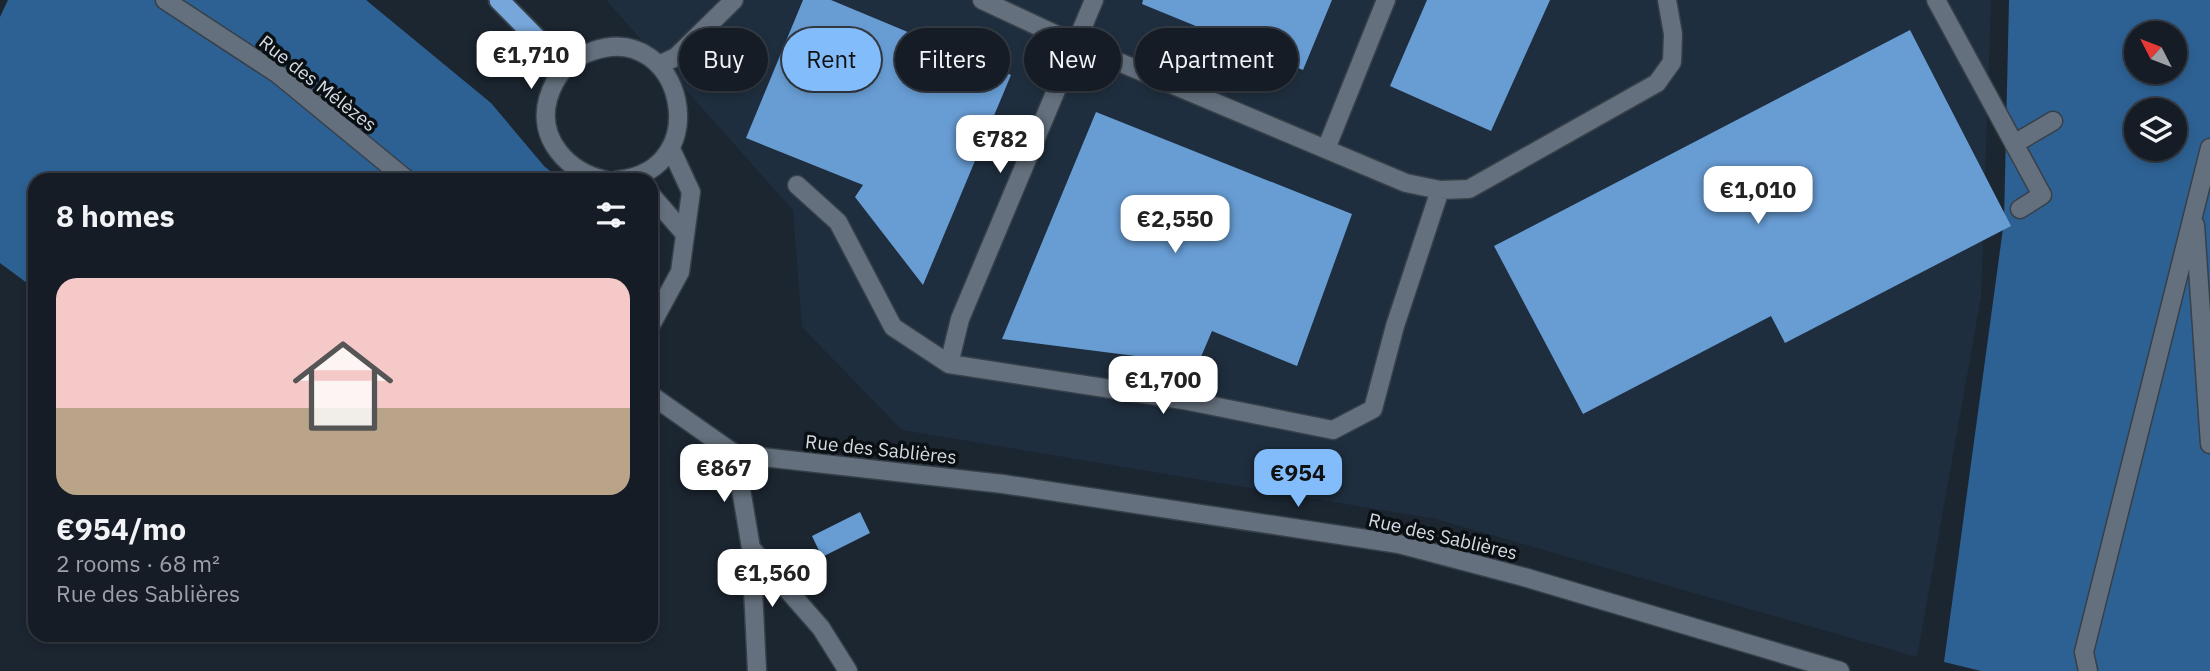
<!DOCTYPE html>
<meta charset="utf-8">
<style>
body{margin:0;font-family:"IBM Plex Sans",sans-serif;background:#1e252d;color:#f1f3f6;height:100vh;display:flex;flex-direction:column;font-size:26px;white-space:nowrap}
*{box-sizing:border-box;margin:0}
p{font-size:23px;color:#9da1a7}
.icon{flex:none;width:38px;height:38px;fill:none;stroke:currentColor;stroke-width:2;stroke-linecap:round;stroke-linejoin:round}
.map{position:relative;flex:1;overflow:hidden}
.details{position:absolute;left:28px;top:173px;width:630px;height:469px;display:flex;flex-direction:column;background:#151c25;border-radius:21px;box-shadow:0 4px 10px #0003,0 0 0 2px #343a42}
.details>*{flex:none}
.banner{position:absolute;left:679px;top:28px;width:665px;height:63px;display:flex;gap:14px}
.needle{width:46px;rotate:312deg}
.tools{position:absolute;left:2124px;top:21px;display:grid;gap:14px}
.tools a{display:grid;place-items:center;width:63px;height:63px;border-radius:50%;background:#151c25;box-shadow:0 4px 10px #0003,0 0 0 2px #343a42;font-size:35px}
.price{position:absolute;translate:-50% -60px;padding:0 16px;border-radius:14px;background:#fff;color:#222;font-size:23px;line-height:46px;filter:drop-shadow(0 2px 4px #0008)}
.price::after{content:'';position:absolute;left:50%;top:42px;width:21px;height:16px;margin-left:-10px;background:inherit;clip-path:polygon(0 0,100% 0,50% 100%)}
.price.active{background:#82bcfa;color:#111}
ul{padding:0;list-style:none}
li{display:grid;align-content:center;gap:14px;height:371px;padding:0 28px}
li+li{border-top:2px solid #343a42}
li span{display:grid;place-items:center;height:217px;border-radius:21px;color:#555}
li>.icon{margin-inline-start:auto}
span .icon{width:126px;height:126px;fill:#fffc;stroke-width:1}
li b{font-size:30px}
h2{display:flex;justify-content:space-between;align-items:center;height:84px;padding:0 28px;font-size:30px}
.chip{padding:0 24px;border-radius:32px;background:#151c25;box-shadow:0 4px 10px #0003,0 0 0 2px #343a42;font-size:24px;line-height:63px}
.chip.active{background:#82bcfa;color:#111}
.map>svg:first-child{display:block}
.built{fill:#1f2e3e}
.forest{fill:#2d6193;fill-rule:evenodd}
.building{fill:#689dd4}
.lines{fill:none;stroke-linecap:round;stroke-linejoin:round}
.service-casing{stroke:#374049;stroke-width:21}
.minor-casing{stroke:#374049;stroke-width:21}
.tertiary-casing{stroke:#374049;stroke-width:21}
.trunk-casing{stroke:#374049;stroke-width:23}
.service{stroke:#64707d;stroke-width:18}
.minor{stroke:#64707d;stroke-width:18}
.tertiary{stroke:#64707d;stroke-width:18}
.trunk{stroke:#76a6da;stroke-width:19}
.labels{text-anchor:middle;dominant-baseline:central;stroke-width:7;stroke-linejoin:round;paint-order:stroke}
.street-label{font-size:19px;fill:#d4dbe2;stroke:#0a0f13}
</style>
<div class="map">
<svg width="2210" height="671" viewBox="0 0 2210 671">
<rect width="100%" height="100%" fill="#1c2631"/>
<!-- built -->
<path class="built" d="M 606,0 L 1991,0 L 1981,297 L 1917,657 L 1436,519 L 902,430 L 802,327 L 793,210 Z"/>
<!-- forest -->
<path class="forest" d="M 8,0 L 366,0 L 491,103 L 544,166 L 561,180 L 35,180 L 35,289 L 0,263 L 0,17 Z
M 2009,0 L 2210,0 L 2210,671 L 1981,671 L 1944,662 L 2004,221 ZM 2137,33 L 2175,33 L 2175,72 L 2137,72 ZM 2137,110 L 2175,110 L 2175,149 L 2137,149 Z"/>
<!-- building -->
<path class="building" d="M 803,0 L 831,0 L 1011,75 L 923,285 L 855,197 L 863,185 L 746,138 Z
M 1143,0 L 1332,0 L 1303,70 L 1142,4 Z
M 1427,0 L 1550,0 L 1491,131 L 1390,86 Z
M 1910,30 L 2011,226 L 1785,343 L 1771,316 L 1583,414 L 1494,246 Z
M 1096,112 L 1352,214 L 1297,366 L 1212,331 L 1198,364 L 1002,339 Z
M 860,512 L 870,533 L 822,557 L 812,536 Z"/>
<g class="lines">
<!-- service casing -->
<g class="service-casing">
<path id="service" d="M 1936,0 L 2042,195 L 2020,209
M 2014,144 L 2053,121
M 2195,225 L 2210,444
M 2088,671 L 2084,652 L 2210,148"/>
</g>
<!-- minor casing -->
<g class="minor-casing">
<path id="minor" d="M 982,0 L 1076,44 L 1406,183 L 1440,190 L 1469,189 L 1657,83 L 1672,62 L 1673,34 L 1667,0
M 659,65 L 676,57 L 734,0
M 1326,149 L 1386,0
M 797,185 L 838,222 L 893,327 L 949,364 L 1183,400 L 1333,430 L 1373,409 L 1395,326 L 1440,190
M 949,364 L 960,319 L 1094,0
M 735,454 L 751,548 L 757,671
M 751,548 L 821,628 L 848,671"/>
</g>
<!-- tertiary casing -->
<g class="tertiary-casing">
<path id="tertiary" d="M 165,0 L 278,74 L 407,180
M 605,180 C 568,172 537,139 548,99 C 555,75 570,58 593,51 C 683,20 717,170 618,180
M 651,195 L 685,234
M 651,325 L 680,272 L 691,192 L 671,149
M 651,395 L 735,454 L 1003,484 L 1399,544 L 1524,577 L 1840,671"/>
</g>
<!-- trunk casing -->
<g class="trunk-casing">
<path id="trunk" d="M 499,0 L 565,67"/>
</g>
<!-- service -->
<use href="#service" class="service"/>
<!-- minor -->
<use href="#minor" class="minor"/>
<!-- tertiary -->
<use href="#tertiary" class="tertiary"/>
<!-- trunk -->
<use href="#trunk" class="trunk"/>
</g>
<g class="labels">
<!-- street labels -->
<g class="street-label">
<text transform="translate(318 83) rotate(38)">Rue des Mélèzes</text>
<text transform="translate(881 449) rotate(6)">Rue des Sablières</text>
<text transform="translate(1443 536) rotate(13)">Rue des Sablières</text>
</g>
</g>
</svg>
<div class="tools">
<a><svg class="needle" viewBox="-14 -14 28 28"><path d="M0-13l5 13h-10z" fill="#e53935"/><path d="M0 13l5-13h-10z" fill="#9da1a7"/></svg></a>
<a><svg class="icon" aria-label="layers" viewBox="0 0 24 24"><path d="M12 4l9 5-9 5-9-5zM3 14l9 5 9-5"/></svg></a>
</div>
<b class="price" style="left:531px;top:91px">€1,710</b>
<b class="price" style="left:1000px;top:175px">€782</b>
<b class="price" style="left:1758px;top:226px">€1,010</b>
<b class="price" style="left:1175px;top:255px">€2,550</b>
<b class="price" style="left:1163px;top:416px">€1,700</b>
<b class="price" style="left:724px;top:504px">€867</b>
<b class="price active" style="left:1298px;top:509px">€954</b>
<b class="price" style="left:772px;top:609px">€1,560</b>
<div class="banner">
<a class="chip">Buy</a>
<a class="chip active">Rent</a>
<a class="chip">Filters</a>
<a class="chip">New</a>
<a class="chip">Apartment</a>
</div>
<section class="details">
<h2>8 homes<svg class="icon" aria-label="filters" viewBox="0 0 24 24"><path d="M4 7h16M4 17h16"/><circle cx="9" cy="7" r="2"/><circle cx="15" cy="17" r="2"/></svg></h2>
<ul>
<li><span style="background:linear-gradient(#f6c9c9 60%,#b9a48a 0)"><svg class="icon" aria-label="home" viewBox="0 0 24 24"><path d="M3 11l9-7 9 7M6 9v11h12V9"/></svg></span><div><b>€954/mo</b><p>2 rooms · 68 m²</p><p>Rue des Sablières</p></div></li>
</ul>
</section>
</div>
